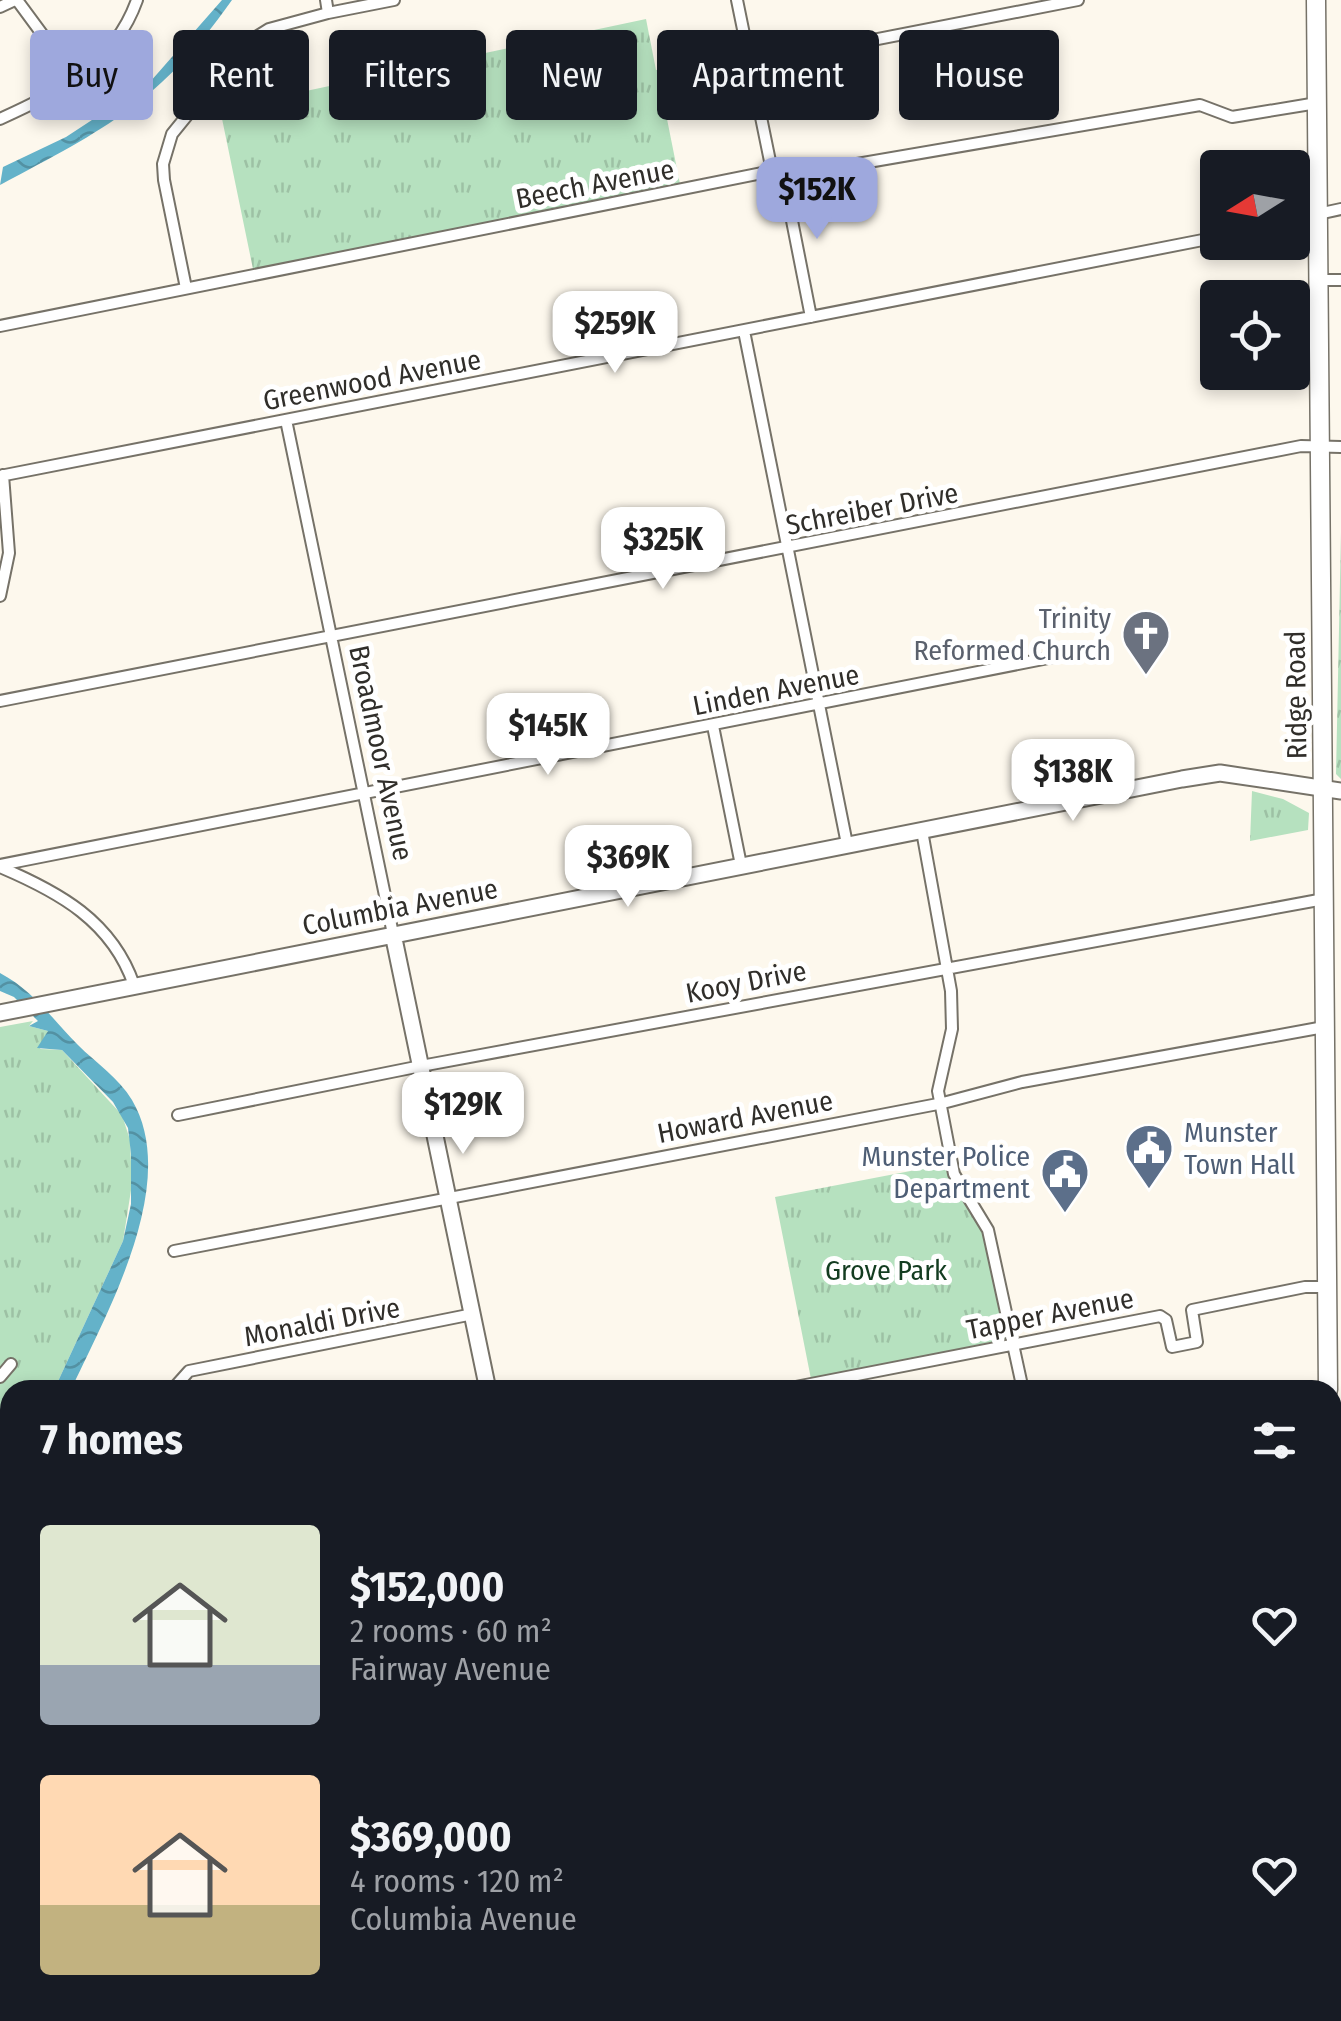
<!DOCTYPE html>
<meta charset="utf-8">
<style>
body{margin:0;font-family:"Fira Sans Condensed",sans-serif;background:#242831;color:#f1f3f6;height:100vh;display:flex;flex-direction:column;font-size:38px;white-space:nowrap}
*{box-sizing:border-box;margin:0}
p{font-size:32px;color:#9ea1a6}
.icon{flex:none;width:55px;height:55px;fill:none;stroke:currentColor;stroke-width:2;stroke-linecap:round;stroke-linejoin:round}
.map{position:relative;flex:1;overflow:hidden}
.details{position:absolute;left:0px;top:1380px;width:1342px;height:642px;display:flex;flex-direction:column;background:#171b24;border-radius:30px 30px 0 0;box-shadow:0 5px 15px #0003}
.details>*{flex:none}
.hud{position:absolute;left:30px;top:30px;width:1282px;height:90px;display:flex;gap:20px}
.needle{width:65px;rotate:259deg}
.tools{position:absolute;left:1200px;top:150px;display:grid;gap:20px}
.tools a{display:grid;place-items:center;width:110px;height:110px;border-radius:10px;background:#171b24;box-shadow:0 5px 15px #0003;font-size:50px}
.price{position:absolute;translate:-50% -85px;padding:0 22px;border-radius:20px;background:#fff;color:#222;font-size:32px;line-height:65px;filter:drop-shadow(0 2px 5px #0008)}
.price::after{content:'';position:absolute;left:50%;top:60px;width:30px;height:22px;margin-left:-15px;background:inherit;clip-path:polygon(0 0,100% 0,50% 100%)}
.price.active{background:#9ea8dd;color:#111}
ul{padding:0;list-style:none}
li{display:flex;align-items:center;gap:30px;height:250px;padding:0 40px}
li span{display:grid;place-items:center;flex:none;width:280px;height:200px;border-radius:10px;color:#555}
li>.icon{margin-inline-start:auto}
span .icon{width:120px;height:120px;fill:#fffc;stroke-width:1}
li b{font-size:42px}
h2{display:flex;justify-content:space-between;align-items:center;height:120px;padding:0 40px;font-size:42px}
.pill{padding:0 35px;border-radius:10px;background:#171b24;box-shadow:0 5px 15px #0003;font-size:35px;line-height:90px}
.pill.active{background:#9ea8dd;color:#111}
.map>svg:first-child{display:block}
.park{fill:url(#park-tufts)}
.water{fill:url(#water-waves)}
.lines{fill:none;stroke-linecap:round;stroke-linejoin:round}
.street-casing{stroke:#767268;stroke-width:14}
.secondary-casing{stroke:#767268;stroke-width:19}
.primary-casing{stroke:#767268;stroke-width:21}
.street{stroke:#fff;stroke-width:10}
.secondary{stroke:#fff;stroke-width:15}
.primary{stroke:#fff;stroke-width:18}
.labels{text-anchor:middle;dominant-baseline:central;stroke-width:10;stroke-linejoin:round;paint-order:stroke}
.street-label{font-size:28px;fill:#302e2a;stroke:#fff}
.worship-label{font-size:28px;fill:#5b616d;stroke:#fff;text-anchor:end}
.service-label{font-size:28px;fill:#4e5e75;stroke:#fff;text-anchor:start}
.park-label{font-size:28px;fill:#133c20;stroke:#fff}
</style>
<div class="map">
<svg width="1341" height="2021" viewBox="0 0 1341 2021">
<defs>
<pattern id="park-tufts" width="24" height="20" patternUnits="userSpaceOnUse" patternTransform="scale(2.5)"><rect width="24" height="20" fill="#b6e1bf"/><path d="M3 7l-1-3M5 7V3M7 7l1-3M15 17l-1-3M17 17v-4M19 17l1-3" fill="none" stroke="#9dc1a4"/></pattern>
<pattern id="water-waves" width="16" height="10" patternUnits="userSpaceOnUse" patternTransform="scale(2.5)"><rect width="16" height="10" fill="#64b2c9"/><path d="M0 5q4-4 8 0t8 0" fill="none" stroke="#5391a3"/></pattern>
</defs>
<rect width="100%" height="100%" fill="#fdf8ed"/>
<!-- park -->
<path class="park" d="M 646,19 L 656,70 L 741,52 L 746,76 L 662,94 L 680,184 L 253,269 L 220,109 L 208,98 L 214,90 L 227,101 L 249,103 Z
M 1341,532 L 1341,779 L 1336,774 Z
M 1252,791 L 1283,799 L 1309,813 L 1308,830 L 1250,841 Z
M 33,1021 L 29,1026 L 48,1031 L 40,1049 L 62,1050 L 122,1115 L 130,1140 L 132,1184 L 123,1241 L 54,1390 L 10,1390 L 10,1471 L 0,1486 L 0,1027 Z
M 947,1164 L 954,1184 L 983,1220 L 1006,1339 L 811,1379 L 775,1197 Z"/>
<!-- water -->
<path class="water" d="M 222,0 L 232,0 C 160,102 107,128 0,185 L 3,167 L 66,137 L 150,82 Z
M 0,973 C 34,991 52,1019 78,1045 C 96,1063 119,1078 132,1100 C 181,1183 106,1314 71,1390 L 54,1390 L 123,1241 L 131,1204 L 131,1154 L 128,1128 L 113,1102 L 62,1050 L 37,1048 L 48,1031 L 29,1026 L 38,1021 L 14,997 L 0,991 Z"/>
<g class="lines">
<!-- street casing -->
<g class="street-casing">
<path id="street" d="M 17,0 L 76,80
M 737,0 L 772,171
M 0,7 L 15,0
M 328,13 L 394,0
M 750,64 L 1078,0
M 0,119 C 59,92 114,65 137,0
M 783,175 L 811,317
M 1318,214 L 1341,209
M 1292,224 L 1318,220
M 1319,280 L 1341,280
M 186,288 L 164,180 L 163,164 L 172,134 L 245,44 L 269,29 L 328,13 L 326,0
M 0,326 L 772,171 L 787,176 L 1200,105 L 1232,117 L 1317,103
M 744,331 L 847,844
M 286,420 L 393,934
M 5,475 L 1218,237
M 0,596 L 9,553 L 3,475
M 0,701 L 1301,446 L 1341,447
M 713,726 L 741,865
M 922,831 L 951,991 L 952,1029 L 938,1091 L 954,1174 L 988,1230 L 1023,1390
M 0,865 L 1089,650
M 0,867 C 59,892 112,921 134,985
M 178,1115 L 421,1066 L 1324,899
M 174,1251 L 943,1103 L 1022,1082 L 1324,1027
M 0,1377 L 11,1364
M 172,1390 L 189,1371 L 473,1314
M 780,1390 L 1160,1316 L 1166,1320 L 1172,1347 L 1197,1342 L 1192,1310 L 1305,1287 L 1327,1287
M 5,1982 L 10,2008
M 882,2012 L 884,2021
M 1197,2012 L 1199,2021
M 473,2021 L 516,2012"/>
</g>
<!-- secondary casing -->
<g class="secondary-casing">
<path id="secondary" d="M 393,934 L 488,1390
M 0,1013 L 1182,779 L 1220,773 L 1341,791
M 1332,1721 L 1341,1719
M 0,1983 L 10,1981
M 615,2012 L 617,2021"/>
</g>
<!-- primary casing -->
<g class="primary-casing">
<path id="primary" d="M 1316,0 L 1328,1390
M 1332,1908 L 1334,2021"/>
</g>
<!-- street -->
<use href="#street" class="street"/>
<!-- secondary -->
<use href="#secondary" class="secondary"/>
<!-- primary -->
<use href="#primary" class="primary"/>
</g>
<!-- icons -->
<defs>
<g id="church-pin" transform="scale(2.5)"><path d="M0 17L-7.5 6A9.5 9.5 0 1 1 7.5 6Z" fill="#6b7280" stroke="#fff"/><path d="M-1.2-6h2.4v3.5h3.3v2.4h-3.3V6h-2.4V-.1h-3.3v-2.4h3.3Z" fill="#fff"/></g>
<g id="civic-pin" transform="scale(2.5)"><path d="M0 17L-7.5 6A9.5 9.5 0 1 1 7.5 6Z" fill="#5c6f8a" stroke="#fff"/><path d="M-.6-6.5H3V-4.5H.6V-3L4-1V1h2V6H-6V1h2V-1L-.6-3ZM-1.2 2.5V6h2.4V2.5Z" fill="#fff"/></g>
</defs>
<g fill-rule="evenodd">
<use href="#church-pin" x="1146" y="634"/>
<use href="#civic-pin" x="1149" y="1148"/>
<use href="#civic-pin" x="1065" y="1172"/>
</g>
<g class="labels">
<!-- street labels -->
<g class="street-label">
<text transform="translate(595 184) rotate(-11)">Beech Avenue</text>
<text transform="translate(372 380) rotate(-11)">Greenwood Avenue</text>
<text transform="translate(872 509) rotate(-11)">Schreiber Drive</text>
<text transform="translate(776 690) rotate(-11)">Linden Avenue</text>
<text transform="translate(1296 695) rotate(-91)">Ridge Road</text>
<text transform="translate(381 753) rotate(78)">Broadmoor Avenue</text>
<text transform="translate(400 907) rotate(-11)">Columbia Avenue</text>
<text transform="translate(746 982) rotate(-11)">Kooy Drive</text>
<text transform="translate(745 1117) rotate(-11)">Howard Avenue</text>
<text transform="translate(1050 1314) rotate(-11)">Tapper Avenue</text>
<text transform="translate(322 1322) rotate(-11)">Monaldi Drive</text>
</g>
<!-- worship labels -->
<g class="worship-label">
<text x="1111" y="618">Trinity<tspan x="1111" dy="32">Reformed Church</tspan></text>
</g>
<!-- service labels -->
<g class="service-label">
<text x="1184" y="1132">Munster<tspan x="1184" dy="32">Town Hall</tspan></text>
<text x="1030" y="1156" text-anchor="end">Munster Police<tspan x="1030" dy="32">Department</tspan></text>
</g>
<!-- park labels -->
<g class="park-label">
<text x="886" y="1270">Grove Park</text>
</g>
</g>
</svg>
<div class="tools">
<a><svg class="needle" viewBox="-14 -14 28 28"><path d="M0-13l5 13h-10z" fill="#e53935"/><path d="M0 13l5-13h-10z" fill="#9ea1a6"/></svg></a>
<a><svg class="icon" aria-label="locate" viewBox="0 0 24 24"><circle cx="12" cy="12" r="6"/><path d="M12 2v4M12 18v4M2 12h4M18 12h4"/></svg></a>
</div>
<b class="price active" style="left:817px;top:242px">$152K</b>
<b class="price" style="left:615px;top:376px">$259K</b>
<b class="price" style="left:663px;top:592px">$325K</b>
<b class="price" style="left:548px;top:778px">$145K</b>
<b class="price" style="left:1073px;top:824px">$138K</b>
<b class="price" style="left:628px;top:910px">$369K</b>
<b class="price" style="left:463px;top:1157px">$129K</b>
<div class="hud">
<a class="pill active">Buy</a>
<a class="pill">Rent</a>
<a class="pill">Filters</a>
<a class="pill">New</a>
<a class="pill">Apartment</a>
<a class="pill">House</a>
</div>
<section class="details">
<h2>7 homes<svg class="icon" aria-label="filters" viewBox="0 0 24 24"><path d="M4 7h16M4 17h16"/><circle cx="9" cy="7" r="2"/><circle cx="15" cy="17" r="2"/></svg></h2>
<ul>
<li><span style="background:linear-gradient(#dfe7d0 70%,#9aa5b1 0)"><svg class="icon" aria-label="home" viewBox="0 0 24 24"><path d="M3 11l9-7 9 7M6 9v11h12V9"/></svg></span><div><b>$152,000</b><p>2 rooms · 60 m²</p><p>Fairway Avenue</p></div><svg class="icon" aria-label="heart" viewBox="0 0 24 24"><path d="M12 20l-8-8c-3-5 5-10 8-4 3-6 11-1 8 4z"/></svg></li>
<li><span style="background:linear-gradient(#ffd9b3 65%,#c2b280 0)"><svg class="icon" aria-label="home" viewBox="0 0 24 24"><path d="M3 11l9-7 9 7M6 9v11h12V9"/></svg></span><div><b>$369,000</b><p>4 rooms · 120 m²</p><p>Columbia Avenue</p></div><svg class="icon" aria-label="heart" viewBox="0 0 24 24"><path d="M12 20l-8-8c-3-5 5-10 8-4 3-6 11-1 8 4z"/></svg></li>
</ul>
</section>
</div>
